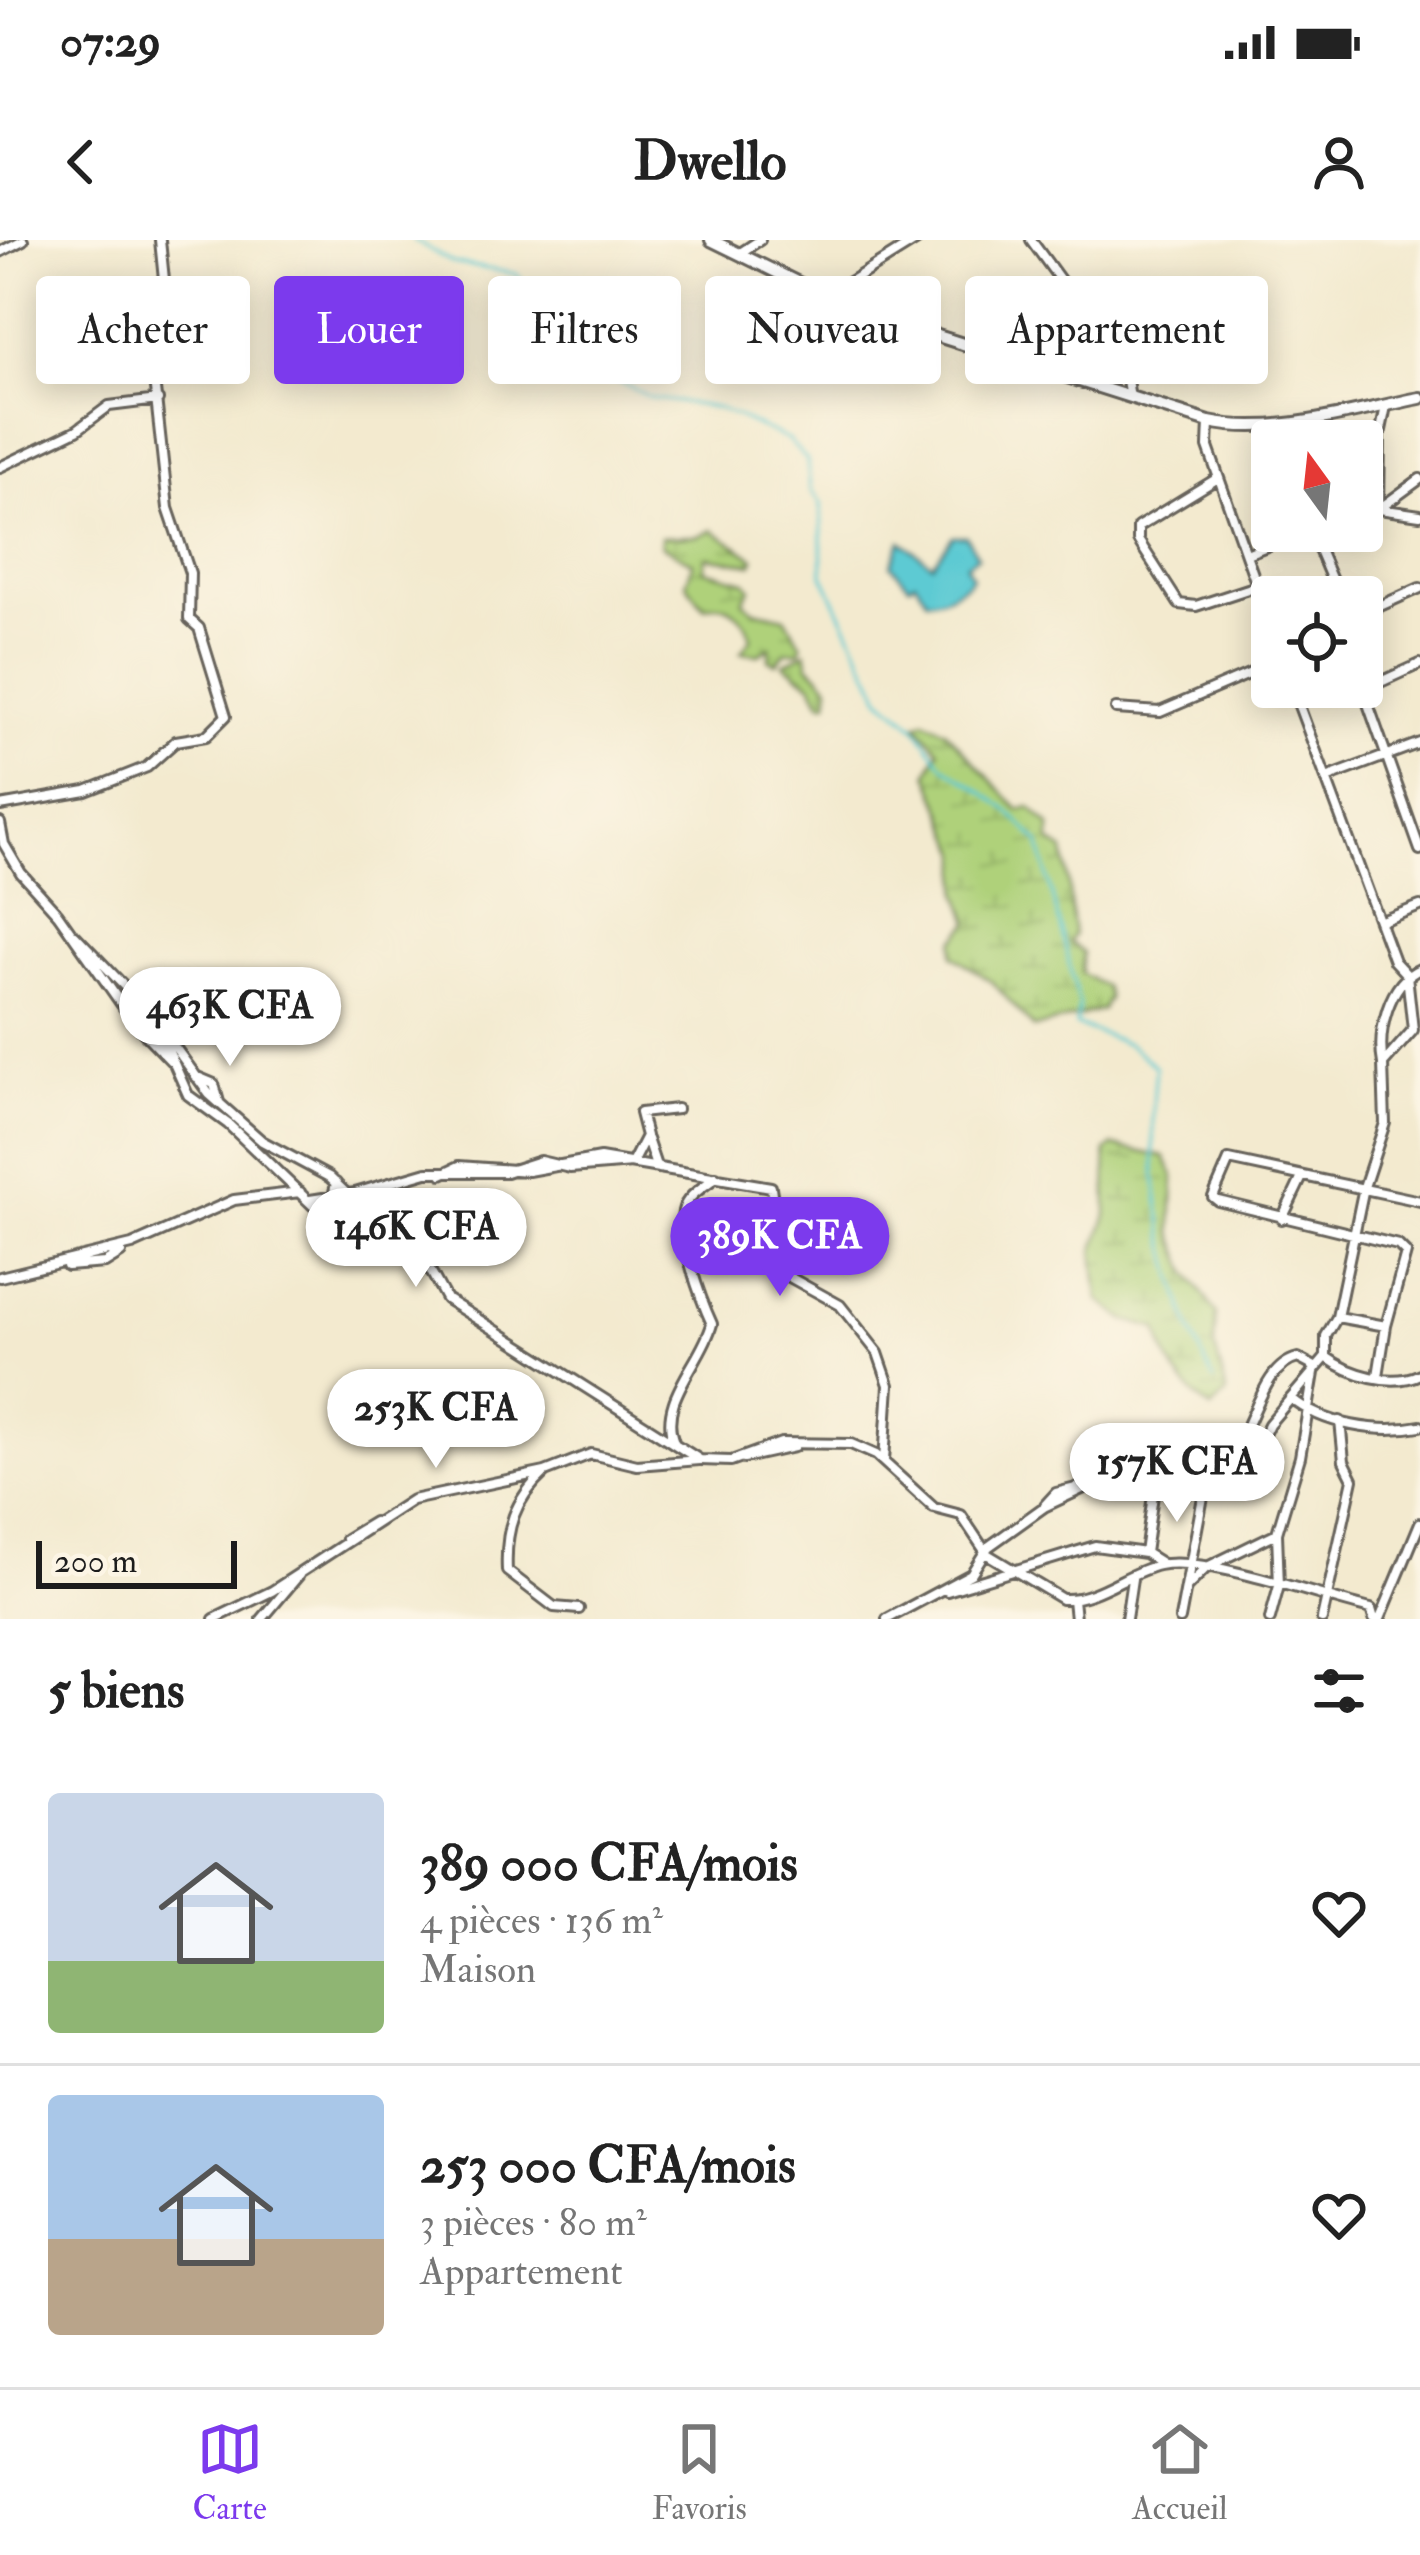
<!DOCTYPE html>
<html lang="fr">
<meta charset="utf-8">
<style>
body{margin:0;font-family:"IM FELL Double Pica",serif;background:#f2f2f2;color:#222;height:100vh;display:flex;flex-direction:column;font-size:45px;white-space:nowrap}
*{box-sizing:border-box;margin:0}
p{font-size:39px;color:#767676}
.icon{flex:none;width:66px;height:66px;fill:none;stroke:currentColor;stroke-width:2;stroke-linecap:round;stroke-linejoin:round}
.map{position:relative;height:1379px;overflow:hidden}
.drawer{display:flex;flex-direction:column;background:#fff;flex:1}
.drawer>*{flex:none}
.hud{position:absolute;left:36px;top:36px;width:1350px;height:108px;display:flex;gap:24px}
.needle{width:78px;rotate:345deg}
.tools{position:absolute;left:1251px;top:180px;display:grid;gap:24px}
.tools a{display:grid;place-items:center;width:132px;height:132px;border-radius:12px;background:#fff;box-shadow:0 6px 30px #0003;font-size:60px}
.scale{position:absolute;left:36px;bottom:30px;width:201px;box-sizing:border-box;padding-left:12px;border:6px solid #1c1c1c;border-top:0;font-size:33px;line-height:42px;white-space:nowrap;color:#1c1c1c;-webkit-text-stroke:9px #fcf5e5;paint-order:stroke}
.price{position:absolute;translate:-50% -102px;padding:0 27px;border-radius:42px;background:#fff;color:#222;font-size:39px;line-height:78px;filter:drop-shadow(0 3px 6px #0008)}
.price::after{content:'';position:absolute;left:50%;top:72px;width:36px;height:27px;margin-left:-18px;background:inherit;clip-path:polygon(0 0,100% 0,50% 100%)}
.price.selected{background:#7c3aed;color:#fff}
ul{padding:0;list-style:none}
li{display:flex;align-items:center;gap:36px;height:300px;padding:0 48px}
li+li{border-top:3px solid #e0e0e0}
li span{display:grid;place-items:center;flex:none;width:336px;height:240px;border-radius:12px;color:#555}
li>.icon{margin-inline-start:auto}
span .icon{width:144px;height:144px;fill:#fffc;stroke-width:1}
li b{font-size:51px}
h2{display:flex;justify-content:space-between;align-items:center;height:144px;padding:0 48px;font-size:51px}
.pill{padding:0 42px;border-radius:12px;background:#fff;box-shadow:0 6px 30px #0003;font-size:42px;line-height:108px}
.pill.selected{background:#7c3aed;color:#fff}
.status{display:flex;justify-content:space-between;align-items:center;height:84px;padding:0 60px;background:#fff;direction:ltr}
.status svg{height:33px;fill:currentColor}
header{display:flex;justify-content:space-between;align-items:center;height:156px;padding:0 48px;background:#fff;font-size:54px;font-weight:800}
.tab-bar{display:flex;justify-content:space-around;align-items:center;height:168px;border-top:3px solid #e0e0e0;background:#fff;font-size:33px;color:#767676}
.tab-bar a{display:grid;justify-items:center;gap:6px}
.tab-bar .selected{color:#7c3aed}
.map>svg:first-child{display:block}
.wetland{fill:url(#wetland-marsh);stroke:#66764b;stroke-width:3}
.water{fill:#5dcad3;stroke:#3c7378;stroke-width:3}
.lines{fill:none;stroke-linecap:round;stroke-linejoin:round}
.stream{stroke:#5dcad3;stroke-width:3}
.minor-casing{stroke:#67645b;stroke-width:14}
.major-casing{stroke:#67645b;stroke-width:16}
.minor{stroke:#fff;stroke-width:8}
.major{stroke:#fff;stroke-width:10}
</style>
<div class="status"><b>07:29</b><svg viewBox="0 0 49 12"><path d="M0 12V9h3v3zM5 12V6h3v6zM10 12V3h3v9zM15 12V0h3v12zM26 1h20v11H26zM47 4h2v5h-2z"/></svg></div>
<header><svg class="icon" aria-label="back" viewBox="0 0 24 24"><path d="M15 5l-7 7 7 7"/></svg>Dwello<svg class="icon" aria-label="person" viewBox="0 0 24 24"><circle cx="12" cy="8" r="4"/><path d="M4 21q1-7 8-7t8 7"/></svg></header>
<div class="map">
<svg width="1420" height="1379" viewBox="0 0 1420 1379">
<defs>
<pattern id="wetland-marsh" width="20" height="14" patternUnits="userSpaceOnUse" patternTransform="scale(3)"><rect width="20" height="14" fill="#afd17a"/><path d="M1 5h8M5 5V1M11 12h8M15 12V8" fill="none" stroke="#96b369"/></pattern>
</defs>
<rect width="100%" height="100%" fill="#fcf5e5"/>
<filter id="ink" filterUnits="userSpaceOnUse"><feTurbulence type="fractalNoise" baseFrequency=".00833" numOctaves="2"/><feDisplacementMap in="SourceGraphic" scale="24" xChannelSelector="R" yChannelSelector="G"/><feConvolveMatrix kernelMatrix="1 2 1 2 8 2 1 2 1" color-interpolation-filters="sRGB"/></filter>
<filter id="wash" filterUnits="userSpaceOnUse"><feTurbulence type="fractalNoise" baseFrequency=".004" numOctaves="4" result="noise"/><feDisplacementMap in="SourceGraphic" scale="48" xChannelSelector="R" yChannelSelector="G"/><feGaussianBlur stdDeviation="2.7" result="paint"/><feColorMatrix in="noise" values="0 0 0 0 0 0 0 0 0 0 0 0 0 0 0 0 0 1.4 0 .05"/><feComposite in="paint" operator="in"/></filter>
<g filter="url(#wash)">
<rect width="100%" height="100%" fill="#f3eacf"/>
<!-- wetland -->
<path class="wetland" d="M 712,290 L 755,318 L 752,324 L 706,317 L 704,330 L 745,341 L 751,348 L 743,361 L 754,370 L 785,377 L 802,405 L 800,411 L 785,412 L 777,423 L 769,420 L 770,407 L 759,414 L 741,412 L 751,398 C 746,377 727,358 704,367 L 686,343 L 693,323 L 661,305 L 661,297 L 698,296 Z
M 806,412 L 809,425 L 830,446 L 828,462 L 821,462 L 812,444 L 784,424 Z
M 925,480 L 945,490 L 1019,570 L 1030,567 L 1050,586 L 1050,602 L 1064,611 C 1069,639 1070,667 1074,695 L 1069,702 L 1083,713 L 1081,733 L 1105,747 L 1108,758 L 1102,770 L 1034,788 L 993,743 L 953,715 L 954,701 L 970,682 L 959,653 L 960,613 L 928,533 L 939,510 L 917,484 Z
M 1113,906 L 1165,917 L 1174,937 L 1172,991 L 1189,1034 L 1216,1073 L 1214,1104 L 1227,1153 L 1211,1169 C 1181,1145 1167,1126 1158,1089 L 1125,1080 L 1099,1060 L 1094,1011 L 1107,975 L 1106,911 Z"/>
<!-- water -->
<path class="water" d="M 953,296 L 966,296 L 978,316 L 966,324 L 972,337 C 964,349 938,361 927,359 L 915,341 L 909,345 L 891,325 L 901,301 L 932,324 Z"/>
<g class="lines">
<!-- stream -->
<path class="stream" d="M 414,0 L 453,23 L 517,34 L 603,134 L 651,158 L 718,168 L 788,200 L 807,220 L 810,249 L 821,263 L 823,335 L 881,457 L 915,486 L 943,525 L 1004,567 L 1039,602 L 1079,764 L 1076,785 L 1128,804 L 1156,827 C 1144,930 1167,1048 1214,1141"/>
</g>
</g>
<g filter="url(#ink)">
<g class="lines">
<!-- minor casing -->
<g class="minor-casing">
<path id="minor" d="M 1031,0 L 1125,129 L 1130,157
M 0,12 L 23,0
M 740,13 L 760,0
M 827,56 L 917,0
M 1209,182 L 1208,207 L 1272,388
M 0,227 L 77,190 L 109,166 L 158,160
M 1218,238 L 1138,287 L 1138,300 L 1179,364 L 1196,366 L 1257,346
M 1420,239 L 1379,269 L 1420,275
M 1362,274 L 1379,269 L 1380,195 L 1386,166
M 1311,291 L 1339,357
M 1249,313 L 1305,291
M 1362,374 L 1420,348
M 1362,447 L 1420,610
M 1363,450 L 1420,424
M 1116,469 L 1160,472 L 1251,433 L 1272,418
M 1329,537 L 1420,503
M 0,566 L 86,551 L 147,527 L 176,501 L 206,496 L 226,476 L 199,388 L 189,379 L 190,333 L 168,268 L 147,75 L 165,50 L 160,0
M 0,583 L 4,604 L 21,633 L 58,674 L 134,782 L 165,803 L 188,855 L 228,884 L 328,980 L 387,1014 L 411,1015 L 429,1028 L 446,1059 L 700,1220 L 731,1221 L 781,1203 L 851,1204 L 876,1215 L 934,1268 L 961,1275 L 987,1314 L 1062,1359 C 1096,1361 1127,1332 1159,1325 C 1206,1315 1320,1357 1371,1369 L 1374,1379
M 1384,680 L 1420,666
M 75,695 L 151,774 L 209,854 L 262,901 L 329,937 L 348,955
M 140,789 L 171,821
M 1383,824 C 1377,792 1388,743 1420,729
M 195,836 L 214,844 L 219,862
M 647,899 L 656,926
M 442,934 L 459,926 L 528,931 L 600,918 L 771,947 L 784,1034 L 840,1065 L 878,1113 L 889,1145 L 884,1221
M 310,960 L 355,953 L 427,932 L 506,932 L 540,921 L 570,928 L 632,923 L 646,896 L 640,873 L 677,869
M 1282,979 L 1302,937
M 328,980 L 336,943
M 67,1026 L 105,1023 L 121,1013
M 0,1037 L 132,1005 L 234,960 L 300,952
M 1337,1077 L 1386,1086 L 1406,1013 L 1398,1005 L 1218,961 L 1213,957 L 1229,920 L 1420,961
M 1326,1117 C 1349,1134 1392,1148 1420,1134
M 1378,1136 L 1386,1086
M 1291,1158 C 1323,1185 1379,1194 1420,1186
M 674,1202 C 657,1161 702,1122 712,1084 C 701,1060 678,997 683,971 C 686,956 705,946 716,937
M 744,1218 L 794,1207
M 1170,1221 L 1201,1201 L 1245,1191 C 1258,1166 1268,1125 1298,1118 L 1315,1127 L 1300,1217 L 1277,1293 L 1279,1346 L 1270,1379
M 545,1232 C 514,1260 505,1289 507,1331 L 554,1367 L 579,1369
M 1045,1265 L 1056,1253 L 1088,1245
M 346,1299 L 374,1282
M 1145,1313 L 1157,1226
M 1186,1348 L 1207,1327 L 1277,1293
M 947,1351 L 1095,1306 L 1145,1313 L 1161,1323
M 1073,1359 L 1075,1379
M 214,1379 L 272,1351 L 412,1260 L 545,1232 L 591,1214 L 637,1225 L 699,1220
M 262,1379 L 299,1335
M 887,1379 L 971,1334 L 988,1307 L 1044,1267 L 1093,1244 L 1170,1221 L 1231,1227 L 1252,1219 L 1269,1184 L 1326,1117 L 1326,1096 L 1337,1077 L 1364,947 L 1385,883 L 1383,824 L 1413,790 L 1407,735 L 1394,721 L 1292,447
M 1126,1379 L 1132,1339
M 1180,1379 L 1209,1225
M 1322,1379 L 1353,1239 L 1344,1221 L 1340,1181
M 1380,1379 L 1420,1283"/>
</g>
<!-- major casing -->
<g class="major-casing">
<path id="major" d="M 711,0 L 827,57 L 903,85 L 1209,182 C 1276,196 1353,171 1420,158"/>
</g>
<!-- minor -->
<use href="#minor" class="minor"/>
<!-- major -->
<use href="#major" class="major"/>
</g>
</g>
</svg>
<div class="tools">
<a><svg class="needle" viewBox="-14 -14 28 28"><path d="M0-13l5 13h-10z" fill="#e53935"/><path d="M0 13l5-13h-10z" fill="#767676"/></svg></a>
<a><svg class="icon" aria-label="locate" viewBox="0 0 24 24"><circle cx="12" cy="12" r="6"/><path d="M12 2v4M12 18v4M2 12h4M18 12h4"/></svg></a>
</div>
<div class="scale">200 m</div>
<b class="price" style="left:230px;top:829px">463K CFA</b>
<b class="price" style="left:416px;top:1050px">146K CFA</b>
<b class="price selected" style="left:780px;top:1059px">389K CFA</b>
<b class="price" style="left:436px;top:1231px">253K CFA</b>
<b class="price" style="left:1177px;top:1285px">157K CFA</b>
<div class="hud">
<a class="pill">Acheter</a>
<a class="pill selected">Louer</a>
<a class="pill">Filtres</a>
<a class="pill">Nouveau</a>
<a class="pill">Appartement</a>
</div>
</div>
<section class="drawer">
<h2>5 biens<svg class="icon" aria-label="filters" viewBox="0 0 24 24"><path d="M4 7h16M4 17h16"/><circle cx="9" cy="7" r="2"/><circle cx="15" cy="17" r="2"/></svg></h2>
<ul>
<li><span style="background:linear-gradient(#c9d6e8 70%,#8fb573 0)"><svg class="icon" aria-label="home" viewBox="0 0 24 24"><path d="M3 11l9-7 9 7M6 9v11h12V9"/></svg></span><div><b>389 000 CFA/mois</b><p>4 pièces · 136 m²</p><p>Maison</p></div><svg class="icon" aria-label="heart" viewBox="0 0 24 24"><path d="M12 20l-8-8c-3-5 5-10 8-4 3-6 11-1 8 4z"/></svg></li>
<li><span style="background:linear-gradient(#a9c7e8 60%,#b9a48a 0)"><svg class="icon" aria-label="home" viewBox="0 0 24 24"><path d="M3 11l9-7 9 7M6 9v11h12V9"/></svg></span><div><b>253 000 CFA/mois</b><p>3 pièces · 80 m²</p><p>Appartement</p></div><svg class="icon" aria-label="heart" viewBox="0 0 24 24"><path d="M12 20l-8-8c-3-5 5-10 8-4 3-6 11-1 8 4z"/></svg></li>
</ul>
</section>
<nav class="tab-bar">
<a class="selected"><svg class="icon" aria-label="map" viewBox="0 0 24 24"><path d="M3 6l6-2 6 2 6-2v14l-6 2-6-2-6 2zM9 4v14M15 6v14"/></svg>Carte</a>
<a><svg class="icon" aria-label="saved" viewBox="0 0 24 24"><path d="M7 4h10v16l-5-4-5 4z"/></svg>Favoris</a>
<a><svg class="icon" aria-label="home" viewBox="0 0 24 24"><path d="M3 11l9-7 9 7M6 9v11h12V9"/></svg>Accueil</a>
</nav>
